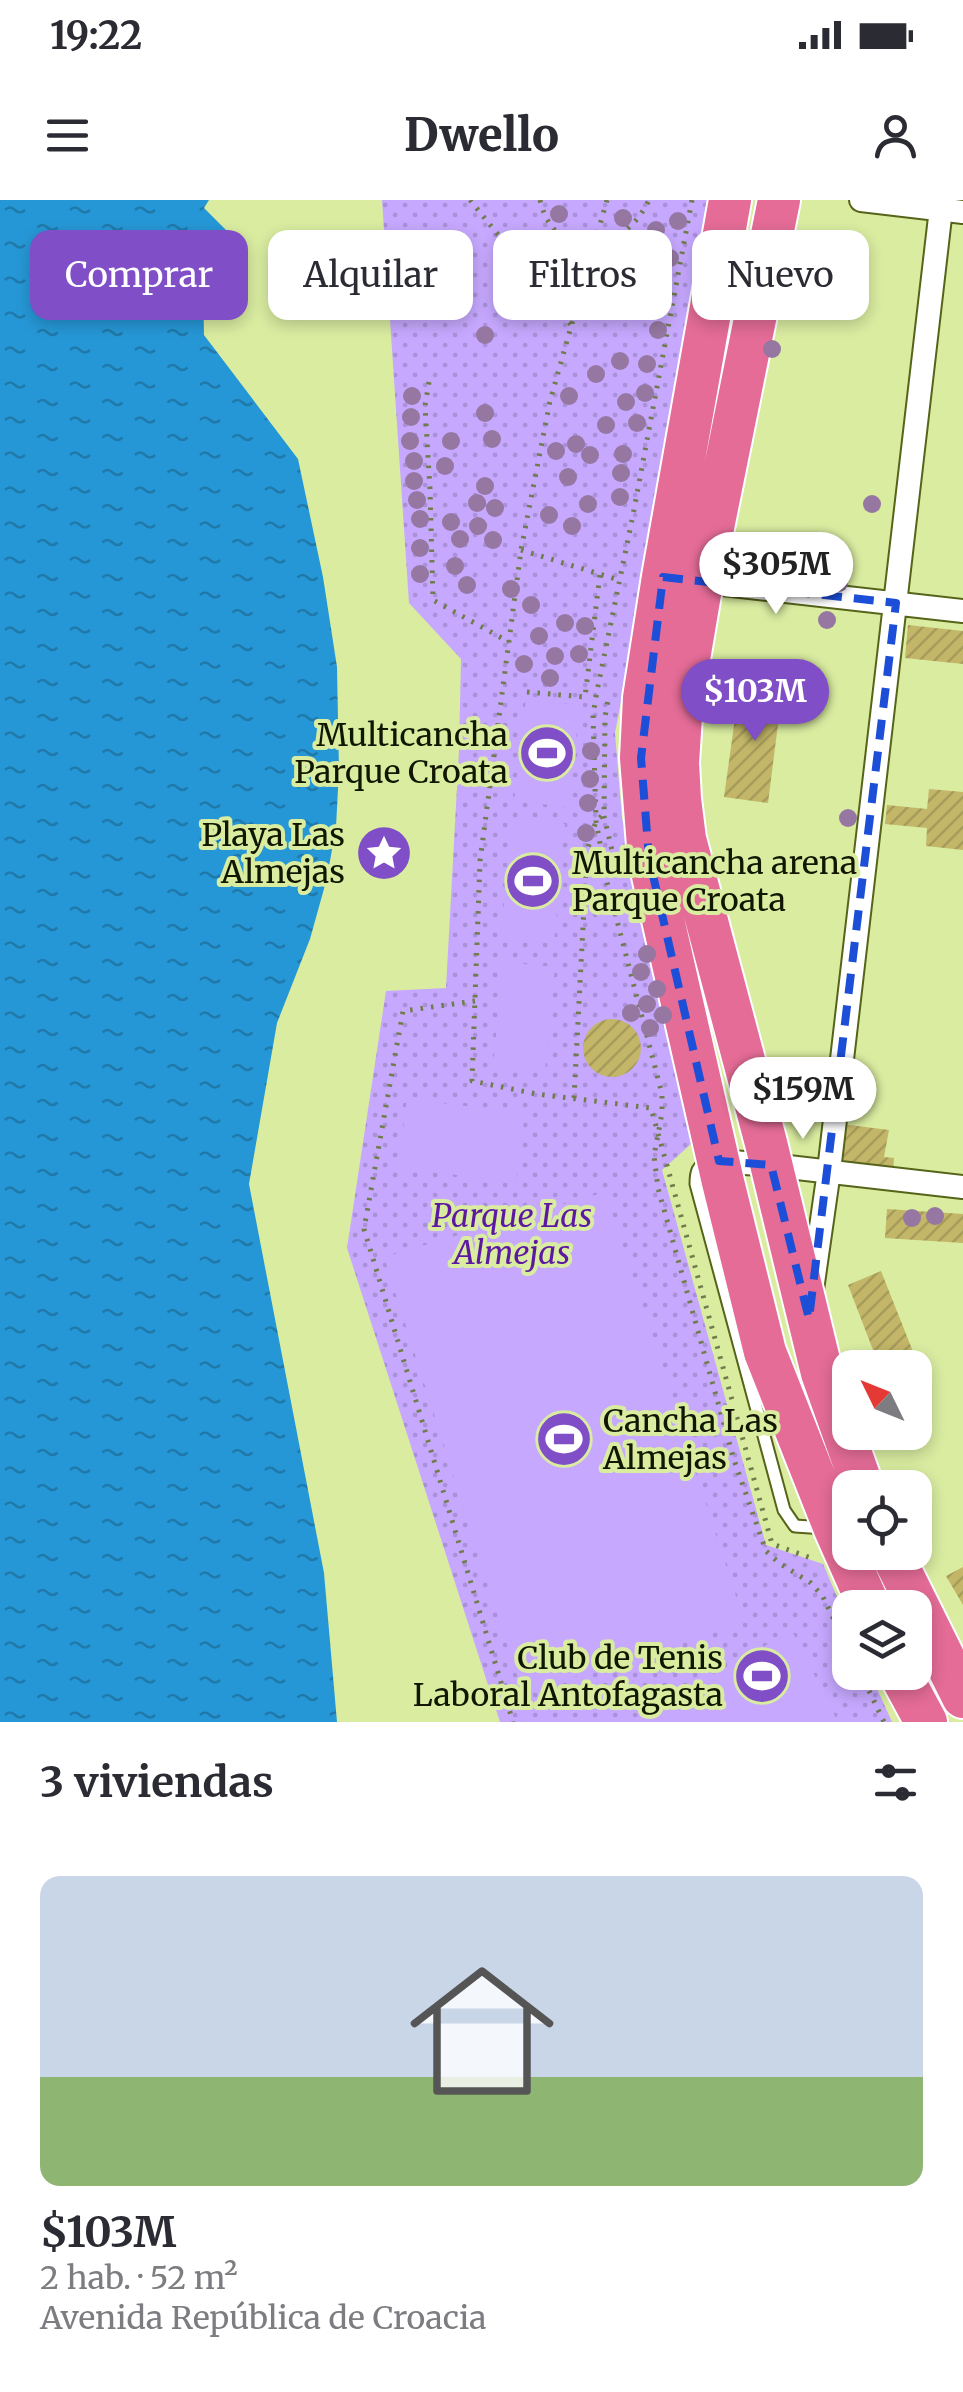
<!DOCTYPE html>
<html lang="es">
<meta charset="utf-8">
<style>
body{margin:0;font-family:Merriweather,serif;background:#f7f7f7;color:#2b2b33;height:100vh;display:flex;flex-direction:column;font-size:38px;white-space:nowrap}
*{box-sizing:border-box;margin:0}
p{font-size:32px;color:#7c7c81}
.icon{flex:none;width:55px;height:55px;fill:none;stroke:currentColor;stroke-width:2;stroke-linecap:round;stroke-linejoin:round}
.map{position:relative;height:1522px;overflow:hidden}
.details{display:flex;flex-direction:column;background:#fff;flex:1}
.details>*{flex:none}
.banner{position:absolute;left:30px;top:30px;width:905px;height:90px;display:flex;gap:20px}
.needle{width:65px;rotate:313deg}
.fabs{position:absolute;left:832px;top:1150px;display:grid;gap:20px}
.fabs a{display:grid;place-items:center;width:100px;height:100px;border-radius:20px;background:#fff;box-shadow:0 5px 15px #0003;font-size:50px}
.price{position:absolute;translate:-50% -85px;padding:0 22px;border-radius:35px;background:#fff;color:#222;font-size:32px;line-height:65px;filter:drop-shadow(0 2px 5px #0008)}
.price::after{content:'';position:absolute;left:50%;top:60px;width:30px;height:22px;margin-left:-15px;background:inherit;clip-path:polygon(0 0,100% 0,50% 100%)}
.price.active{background:#804ec6;color:#fff}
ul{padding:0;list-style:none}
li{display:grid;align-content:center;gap:20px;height:530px;padding:0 40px}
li+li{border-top:2px solid #e1e1e2}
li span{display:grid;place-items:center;height:310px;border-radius:20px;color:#555}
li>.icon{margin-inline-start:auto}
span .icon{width:180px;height:180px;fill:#fffc;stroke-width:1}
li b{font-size:42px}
h2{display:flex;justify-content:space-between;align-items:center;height:120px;padding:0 40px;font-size:42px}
.chip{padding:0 35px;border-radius:20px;background:#fff;box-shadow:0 5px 15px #0003;font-size:35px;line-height:90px}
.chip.active{background:#804ec6;color:#fff}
.status{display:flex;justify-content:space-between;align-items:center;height:70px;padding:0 50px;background:#fff;direction:ltr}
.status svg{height:28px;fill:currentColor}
header{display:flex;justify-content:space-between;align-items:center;height:130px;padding:0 40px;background:#fff;font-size:45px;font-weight:800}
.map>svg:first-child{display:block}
.grass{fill:url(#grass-dots)}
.garden{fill:#c6a8fe}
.water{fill:url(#water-ripples)}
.building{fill:url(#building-hatch)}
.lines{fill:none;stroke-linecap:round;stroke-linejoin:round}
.lane-casing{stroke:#566419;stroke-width:15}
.street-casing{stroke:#566419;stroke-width:26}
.highway-casing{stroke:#fff;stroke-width:46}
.path{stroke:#707c4c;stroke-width:5;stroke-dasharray:2.5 8;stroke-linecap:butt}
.lane{stroke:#fff;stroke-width:11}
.street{stroke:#fff;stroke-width:22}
.highway{stroke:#e46c97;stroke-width:42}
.tree{fill:#9577a1}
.marked{fill:none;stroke:#1d4ed8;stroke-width:8;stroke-dasharray:20 12;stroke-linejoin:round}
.labels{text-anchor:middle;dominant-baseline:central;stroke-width:8;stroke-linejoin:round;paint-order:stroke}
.poi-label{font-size:32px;fill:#111600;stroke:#d9eca0;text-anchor:end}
.park-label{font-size:32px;font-style:italic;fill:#5d18a2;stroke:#d9eca0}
</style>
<div class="status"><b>19:22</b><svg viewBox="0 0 49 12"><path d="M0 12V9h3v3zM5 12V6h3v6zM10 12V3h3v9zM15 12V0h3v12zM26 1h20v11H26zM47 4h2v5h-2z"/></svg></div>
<header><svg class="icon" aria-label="menu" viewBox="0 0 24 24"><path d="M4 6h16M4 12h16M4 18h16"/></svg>Dwello<svg class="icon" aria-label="person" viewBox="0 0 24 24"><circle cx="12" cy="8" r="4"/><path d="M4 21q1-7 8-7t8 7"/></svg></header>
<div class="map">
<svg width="963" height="1522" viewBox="0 0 963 1522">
<defs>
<pattern id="grass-dots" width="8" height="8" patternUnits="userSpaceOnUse" patternTransform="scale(2.5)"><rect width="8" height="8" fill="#c6a8fe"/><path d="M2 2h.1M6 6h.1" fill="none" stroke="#a990d8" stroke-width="1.8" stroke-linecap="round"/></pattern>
<pattern id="water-ripples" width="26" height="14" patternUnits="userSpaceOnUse" patternTransform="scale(2.5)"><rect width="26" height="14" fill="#2697d6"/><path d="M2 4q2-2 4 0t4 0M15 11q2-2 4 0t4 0" fill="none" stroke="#1f7aab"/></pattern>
<pattern id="building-hatch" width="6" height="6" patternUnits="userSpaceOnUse" patternTransform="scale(2.5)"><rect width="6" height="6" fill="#c3b669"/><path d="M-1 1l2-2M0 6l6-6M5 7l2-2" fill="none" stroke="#a69c59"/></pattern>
</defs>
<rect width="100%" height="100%" fill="#d9eca0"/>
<!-- grass -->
<path class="grass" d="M 382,0 L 717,0 L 615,533 L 622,618 L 700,936 L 662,970 L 766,1345 L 823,1364 L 850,1427 L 850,1472 L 870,1473 L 892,1522 L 500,1522 L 347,1048 L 386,791 L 446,788 L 459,551 L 461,459 L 409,403 Z"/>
<!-- garden -->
<path class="garden" d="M 526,499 L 580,505 L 568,607 L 514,601 Z
M 511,620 L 565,624 L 554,743 L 501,738 Z
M 503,762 L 555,767 L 545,872 L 493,867 Z
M 407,899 L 525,913 L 516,982 L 398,968 Z
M 605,992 L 744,1421 L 523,1494 L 384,1057 Z
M 792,1431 L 838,1522 L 627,1522 Z"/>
<!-- water -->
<path class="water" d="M 0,0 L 209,0 L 204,8 L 238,42 L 235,59 L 202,32 L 204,135 L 298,259 L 323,377 L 337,467 L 339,570 L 336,627 L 327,678 L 310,739 L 277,823 L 249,984 L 324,1373 L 337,1522 L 0,1522 Z"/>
<!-- building -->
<path class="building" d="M 908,425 L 963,431 L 963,464 L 905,458 Z
M 759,474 L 784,477 L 768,603 L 724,597 L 736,511 L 754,513 Z
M 929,589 L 963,592 L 963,650 L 926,646 L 927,628 L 885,624 L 887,605 L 927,609 Z
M583 848a29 29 0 1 1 58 0a29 29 0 1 1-58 0Z
M 842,924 L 889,930 L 884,957 L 894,958 L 893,973 L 836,964 Z
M 887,1009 L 963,1014 L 963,1043 L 885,1038 Z
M 881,1071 L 929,1192 L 915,1198 L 915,1168 L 880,1168 L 848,1085 Z
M 963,1367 L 963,1405 L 946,1376 Z"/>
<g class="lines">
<!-- lane casing -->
<g class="lane-casing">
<path id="lane" d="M 710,963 C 697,965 696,972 696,984 L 784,1310 L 795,1326 L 825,1328"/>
</g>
<!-- street casing -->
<g class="street-casing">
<path id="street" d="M 861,0 L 963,12
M 696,381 L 963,411
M 719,961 L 771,965 L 963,987
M 812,1090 L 829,971 L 942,0"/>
</g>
<!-- highway casing -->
<g class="highway-casing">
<path id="highway" d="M 730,0 L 663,377 L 644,498 L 641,558 L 649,658 L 723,982 L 765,1152 L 835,1329 L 870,1408
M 779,0 L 702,382 L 682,500 L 678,563 L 680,599 L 685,639 L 766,943 L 822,1173 L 863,1288
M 891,1352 L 963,1497
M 899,1472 L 926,1522"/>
</g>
<!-- path -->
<path class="path" d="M 470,0 L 572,126
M 540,0 C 545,21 555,34 574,45 L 598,34 L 599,43 C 622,38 639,21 649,0
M 607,0 L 550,201 L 521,350 L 480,661 L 472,881 L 537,894 L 651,908 L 772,1344 L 811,1358
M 692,0 L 633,315 L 597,491 L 593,515 L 596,621 L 607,682 L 662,894 L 662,913 L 654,956 L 658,988 L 734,1260 L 766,1351 L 779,1363 L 811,1383 L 823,1397 L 850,1453
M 429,182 L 425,206 L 430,289 L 433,400 L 509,442
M 521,350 L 619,380
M 527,492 L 585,497 L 600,374
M 604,616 L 614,659
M 475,801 L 403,811 L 364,1029 L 513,1522
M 574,898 L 587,651 L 596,621 L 604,614 L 605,517 L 609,495
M 860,1472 L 884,1522"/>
<!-- lane -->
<use href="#lane" class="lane"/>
<!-- street -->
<use href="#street" class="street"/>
<!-- highway -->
<use href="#highway" class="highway"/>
</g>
<!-- trees -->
<g class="tree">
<circle cx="559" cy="14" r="9"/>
<circle cx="623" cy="18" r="9"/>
<circle cx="678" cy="21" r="9"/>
<circle cx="656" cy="30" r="9"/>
<circle cx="633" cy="45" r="9"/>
<circle cx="608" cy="52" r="9"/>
<circle cx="417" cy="57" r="9"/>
<circle cx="670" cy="58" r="9"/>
<circle cx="540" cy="83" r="9"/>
<circle cx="598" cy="94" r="9"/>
<circle cx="632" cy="106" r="9"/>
<circle cx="658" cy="130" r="9"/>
<circle cx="485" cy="135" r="9"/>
<circle cx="772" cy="149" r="9"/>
<circle cx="620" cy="161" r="9"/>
<circle cx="647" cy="164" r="9"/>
<circle cx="596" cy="174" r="9"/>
<circle cx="645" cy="193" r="9"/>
<circle cx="412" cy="196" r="9"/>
<circle cx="569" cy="196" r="9"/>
<circle cx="626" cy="202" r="9"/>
<circle cx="485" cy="213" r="9"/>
<circle cx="411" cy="217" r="9"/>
<circle cx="637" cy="223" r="9"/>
<circle cx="606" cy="225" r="9"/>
<circle cx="492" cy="239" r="9"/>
<circle cx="410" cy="241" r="9"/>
<circle cx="451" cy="241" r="9"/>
<circle cx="576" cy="244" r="9"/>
<circle cx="556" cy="251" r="9"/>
<circle cx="623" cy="254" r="9"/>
<circle cx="590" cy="255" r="9"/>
<circle cx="414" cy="261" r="9"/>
<circle cx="445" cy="266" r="9"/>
<circle cx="621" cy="273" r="9"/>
<circle cx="568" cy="277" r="9"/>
<circle cx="414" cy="281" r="9"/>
<circle cx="485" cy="286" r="9"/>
<circle cx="620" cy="297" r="9"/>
<circle cx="417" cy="300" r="9"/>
<circle cx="477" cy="303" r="9"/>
<circle cx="588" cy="304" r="9"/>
<circle cx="872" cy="304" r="9"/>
<circle cx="495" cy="308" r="9"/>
<circle cx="549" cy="315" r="9"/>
<circle cx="420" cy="319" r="9"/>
<circle cx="451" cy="322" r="9"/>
<circle cx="478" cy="326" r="9"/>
<circle cx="572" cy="326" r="9"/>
<circle cx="460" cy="339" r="9"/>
<circle cx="493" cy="340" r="9"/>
<circle cx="420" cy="348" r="9"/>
<circle cx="455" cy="366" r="9"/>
<circle cx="420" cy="374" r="9"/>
<circle cx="839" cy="383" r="9"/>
<circle cx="467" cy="385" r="9"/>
<circle cx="511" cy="389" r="9"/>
<circle cx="531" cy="405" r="9"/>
<circle cx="827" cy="420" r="9"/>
<circle cx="565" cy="423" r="9"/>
<circle cx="585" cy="426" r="9"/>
<circle cx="539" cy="436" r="9"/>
<circle cx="579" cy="454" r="9"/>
<circle cx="555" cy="456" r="9"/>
<circle cx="524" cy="464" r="9"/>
<circle cx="550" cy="478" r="9"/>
<circle cx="591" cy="551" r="9"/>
<circle cx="590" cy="579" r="9"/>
<circle cx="588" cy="603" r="9"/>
<circle cx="848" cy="618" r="9"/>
<circle cx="586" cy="633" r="9"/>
<circle cx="647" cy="754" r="9"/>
<circle cx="641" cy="772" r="9"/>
<circle cx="657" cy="789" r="9"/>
<circle cx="647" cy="804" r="9"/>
<circle cx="631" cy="813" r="9"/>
<circle cx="663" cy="815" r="9"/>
<circle cx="650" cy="828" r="9"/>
<circle cx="863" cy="877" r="9"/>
<circle cx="935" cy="1016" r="9"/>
<circle cx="912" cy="1018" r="9"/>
</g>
<!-- marked area -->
<path class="marked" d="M 663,377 L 896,403 L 809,1119 L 771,965 L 719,961 L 649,658 L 641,558 Z"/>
<!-- icons -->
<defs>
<g id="stadium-disc" transform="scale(2.875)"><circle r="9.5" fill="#804ec6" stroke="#d9eca0"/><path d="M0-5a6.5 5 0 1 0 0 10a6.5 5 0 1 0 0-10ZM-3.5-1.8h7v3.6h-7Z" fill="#fff"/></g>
<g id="sight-disc" transform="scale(2.875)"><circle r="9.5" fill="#804ec6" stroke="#d9eca0"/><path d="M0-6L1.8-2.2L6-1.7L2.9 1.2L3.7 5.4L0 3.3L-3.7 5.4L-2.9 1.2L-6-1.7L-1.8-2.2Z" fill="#fff"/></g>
</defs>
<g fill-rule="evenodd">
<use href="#stadium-disc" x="547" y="553"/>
<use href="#sight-disc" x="384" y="653"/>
<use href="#stadium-disc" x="533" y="681"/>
<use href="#stadium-disc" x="564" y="1239"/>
<use href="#stadium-disc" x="762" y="1476"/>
</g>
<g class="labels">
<!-- poi labels -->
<g class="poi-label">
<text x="508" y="535">Multicancha<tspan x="508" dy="37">Parque Croata</tspan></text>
<text x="345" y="635">Playa Las<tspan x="345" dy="37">Almejas</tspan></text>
<text x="572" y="663" text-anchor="start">Multicancha arena<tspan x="572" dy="37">Parque Croata</tspan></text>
<text x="603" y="1221" text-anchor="start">Cancha Las<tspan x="603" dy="37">Almejas</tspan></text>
<text x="723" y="1458">Club de Tenis<tspan x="723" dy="37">Laboral Antofagasta</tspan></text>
</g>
<!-- park labels -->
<g class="park-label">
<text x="512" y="1016">Parque Las<tspan x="512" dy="37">Almejas</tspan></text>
</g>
</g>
</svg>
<div class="fabs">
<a><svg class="needle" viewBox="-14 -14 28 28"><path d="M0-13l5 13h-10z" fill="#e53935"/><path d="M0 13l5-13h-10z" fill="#7c7c81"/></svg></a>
<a><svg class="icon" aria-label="locate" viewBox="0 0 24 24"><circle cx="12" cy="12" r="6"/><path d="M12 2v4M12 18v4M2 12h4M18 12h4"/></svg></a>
<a><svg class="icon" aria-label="layers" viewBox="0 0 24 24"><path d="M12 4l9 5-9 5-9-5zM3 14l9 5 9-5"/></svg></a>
</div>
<b class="price" style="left:776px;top:417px">$305M</b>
<b class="price active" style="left:755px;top:544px">$103M</b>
<b class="price" style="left:803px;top:942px">$159M</b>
<div class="banner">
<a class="chip active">Comprar</a>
<a class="chip">Alquilar</a>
<a class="chip">Filtros</a>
<a class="chip">Nuevo</a>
</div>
</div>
<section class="details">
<h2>3 viviendas<svg class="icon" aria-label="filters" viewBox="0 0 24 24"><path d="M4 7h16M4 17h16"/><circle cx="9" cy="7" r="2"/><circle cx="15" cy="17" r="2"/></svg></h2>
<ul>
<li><span style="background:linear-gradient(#c9d6e8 65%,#8fb573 0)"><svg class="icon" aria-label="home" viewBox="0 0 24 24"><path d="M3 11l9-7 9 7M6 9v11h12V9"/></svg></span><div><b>$103M</b><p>2 hab. · 52 m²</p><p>Avenida República de Croacia</p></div></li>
</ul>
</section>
